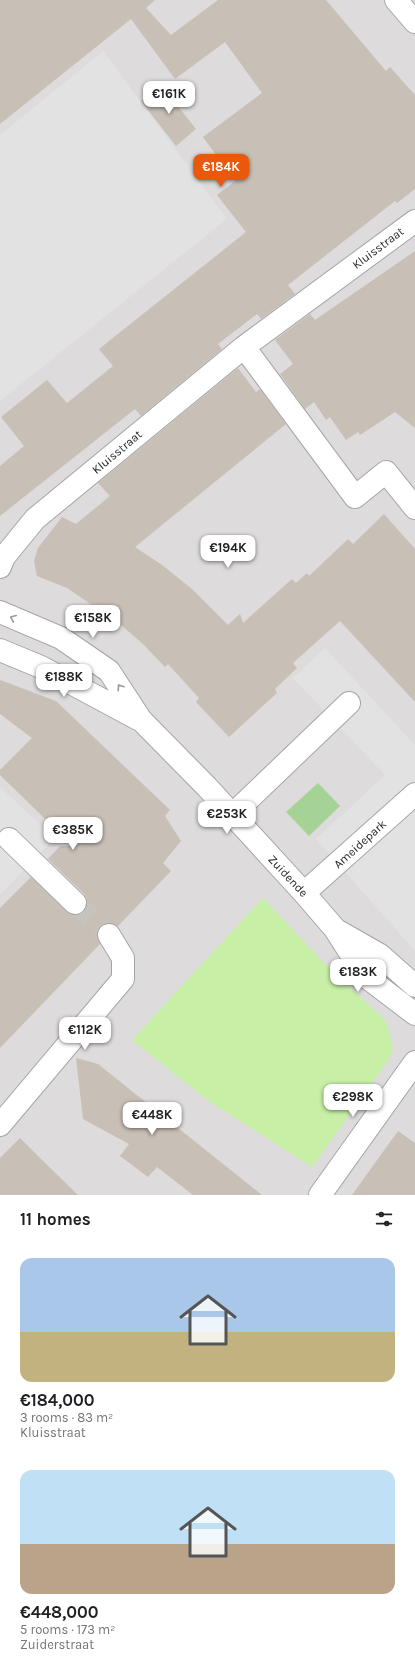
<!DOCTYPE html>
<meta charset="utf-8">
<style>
body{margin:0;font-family:Karla,sans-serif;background:#f6f6f6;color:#202124;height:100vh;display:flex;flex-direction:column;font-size:15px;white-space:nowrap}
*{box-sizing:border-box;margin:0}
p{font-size:13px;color:#757577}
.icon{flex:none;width:22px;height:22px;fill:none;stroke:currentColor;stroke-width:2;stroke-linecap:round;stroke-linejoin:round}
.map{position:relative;height:1195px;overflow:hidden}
.drawer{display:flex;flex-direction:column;background:#fff;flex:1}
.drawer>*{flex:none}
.price{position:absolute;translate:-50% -34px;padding:0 9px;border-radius:8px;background:#fff;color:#222;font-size:13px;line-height:26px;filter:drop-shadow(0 1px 2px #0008)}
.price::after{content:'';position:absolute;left:50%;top:24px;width:12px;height:9px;margin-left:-6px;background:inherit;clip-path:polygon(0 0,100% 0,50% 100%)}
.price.active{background:#ea580c;color:#fff}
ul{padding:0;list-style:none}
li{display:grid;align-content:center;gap:8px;height:212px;padding:0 20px}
li span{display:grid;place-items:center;height:124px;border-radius:12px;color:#555}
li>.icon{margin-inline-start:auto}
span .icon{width:72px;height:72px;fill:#fffc;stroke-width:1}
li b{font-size:17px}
h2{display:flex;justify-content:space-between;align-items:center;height:48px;padding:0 20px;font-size:17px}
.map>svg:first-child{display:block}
.residential{fill:#dddbdb}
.grass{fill:#c7efa5}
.forest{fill:#a5d395}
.parking{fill:#e2e2e2}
.building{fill:#c8bfb6}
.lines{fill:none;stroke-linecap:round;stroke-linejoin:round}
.minor-tunnel{stroke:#c6c3bc;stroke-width:22;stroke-dasharray:22 11;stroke-linecap:butt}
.minor-casing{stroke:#a5a5a5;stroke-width:24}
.minor{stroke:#fff;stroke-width:22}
.oneway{stroke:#9a9a9a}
.labels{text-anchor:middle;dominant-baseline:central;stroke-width:4;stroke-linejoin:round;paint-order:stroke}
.street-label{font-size:12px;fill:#1e1e1e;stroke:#fff}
</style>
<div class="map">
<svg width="415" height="1195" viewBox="0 0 415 1195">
<rect width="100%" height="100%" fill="#f0ece4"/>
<!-- residential -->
<path class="residential" d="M 0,0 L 415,0 L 415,1195 L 0,1195 Z"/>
<!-- grass -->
<path class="grass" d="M 263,898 L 325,964 L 386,1021 L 393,1047 L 391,1055 L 380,1072 L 312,1167 L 210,1102 L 132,1040 Z"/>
<!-- forest -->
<path class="forest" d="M 318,783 L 340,806 L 309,836 L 286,812 Z"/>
<!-- parking -->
<path class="parking" d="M 103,51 L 227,219 L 0,401 L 0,135 Z
M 325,648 L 415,745 L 415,951 L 316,839 L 385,775 L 293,678 Z
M 0,787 L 43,827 L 51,842 L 0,895 Z"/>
<!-- building -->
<path class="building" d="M 0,0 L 155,0 L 146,8 L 171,35 L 218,0 L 326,0 L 386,71 L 390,67 L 415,95 L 415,189 L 397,203 L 395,201 L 288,285 L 295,294 L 261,319 L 257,314 L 218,344 L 222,349 L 141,416 L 135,409 L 0,516 L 0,466 L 24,446 L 1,417 L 47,380 L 67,403 L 113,366 L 99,349 L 246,232 L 217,195 L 235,181 L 203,137 L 262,93 L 225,42 L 175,79 L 131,19 L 0,124 Z
M 161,85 L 196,129 L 176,146 L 141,101 Z
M 415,251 L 415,428 L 395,412 L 360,435 L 358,432 L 346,440 L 330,417 L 326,420 L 314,402 L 305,409 L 280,374 L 293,364 L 275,340 L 310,314 L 315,320 Z
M 238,368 L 256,392 L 260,389 L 286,424 L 135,547 L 162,565 L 192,589 L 228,625 L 240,614 L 243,623 L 292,579 L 296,583 L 307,573 L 309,576 L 348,539 L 353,544 L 384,514 L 415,549 L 415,702 L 340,621 L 293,663 L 297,668 L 275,689 L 277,693 L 229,737 L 196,702 L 199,698 L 168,664 L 165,667 L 144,645 L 120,624 L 67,588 L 37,576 L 34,561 L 38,548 L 62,517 L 76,524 L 110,496 L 98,483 Z
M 0,680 L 56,701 L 170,810 L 165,816 L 181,841 L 163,863 L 171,871 L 118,926 L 109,923 L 102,925 L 98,929 L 97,935 L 100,944 L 0,1048 L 0,908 L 31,877 L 72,915 L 79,915 L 84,911 L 87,906 L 87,899 L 84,894 L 48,859 L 60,846 L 73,846 L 0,775 L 0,770 L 32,738 L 0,714 Z
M 76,1058 L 98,1064 L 262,1195 L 193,1195 L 157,1167 L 148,1177 L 120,1156 L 129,1144 L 83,1119 Z
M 398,1131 L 415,1143 L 415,1195 L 352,1195 Z
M 20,1138 L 40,1158 L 78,1195 L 0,1195 L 0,1158 Z"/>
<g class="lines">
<!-- minor-tunnel -->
<path class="minor-tunnel" d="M 75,903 L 109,935"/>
<!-- minor casing -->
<g class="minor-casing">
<path id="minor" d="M 396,0 L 415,22
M 244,347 L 355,497 L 386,472 L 415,508
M 0,567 L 4,557 L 35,519 L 244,347 L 415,221
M 0,612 L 61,638 L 109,671 L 141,720 L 207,787 L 304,893 L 335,929 L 365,976 L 415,1014
M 0,650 L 41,667 L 138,719
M 232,815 L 349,703
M 9,839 L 75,903
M 304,893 L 415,794
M 338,931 L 380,955 L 415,986
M 0,1125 L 123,979 L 123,958 L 109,935
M 320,1195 L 415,1062"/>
</g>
<!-- minor -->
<use href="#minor" class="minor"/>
</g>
<!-- one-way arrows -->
<defs><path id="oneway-chevron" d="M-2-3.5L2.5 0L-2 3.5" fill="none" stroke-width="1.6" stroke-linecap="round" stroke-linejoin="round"/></defs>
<g class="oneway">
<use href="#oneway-chevron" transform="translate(13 618) rotate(-157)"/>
<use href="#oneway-chevron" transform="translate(120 687) rotate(-123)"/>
</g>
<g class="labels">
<!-- street labels -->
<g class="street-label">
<text transform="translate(378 248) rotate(-37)">Kluisstraat</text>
<text transform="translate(117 452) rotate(-40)">Kluisstraat</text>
<text transform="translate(360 844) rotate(-42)">Ameidepark</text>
<text transform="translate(288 876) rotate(47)">Zuidende</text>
</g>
</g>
</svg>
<b class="price" style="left:169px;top:115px">€161K</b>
<b class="price active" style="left:221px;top:188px">€184K</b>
<b class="price" style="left:228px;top:569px">€194K</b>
<b class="price" style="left:93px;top:639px">€158K</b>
<b class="price" style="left:64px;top:698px">€188K</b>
<b class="price" style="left:227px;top:835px">€253K</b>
<b class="price" style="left:73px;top:851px">€385K</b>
<b class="price" style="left:358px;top:993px">€183K</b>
<b class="price" style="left:85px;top:1051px">€112K</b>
<b class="price" style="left:353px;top:1118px">€298K</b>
<b class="price" style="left:152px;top:1136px">€448K</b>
</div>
<section class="drawer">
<h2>11 homes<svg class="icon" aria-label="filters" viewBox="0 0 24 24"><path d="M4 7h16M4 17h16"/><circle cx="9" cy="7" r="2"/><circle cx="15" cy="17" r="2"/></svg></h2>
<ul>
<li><span style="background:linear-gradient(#a9c7e8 60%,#c2b280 0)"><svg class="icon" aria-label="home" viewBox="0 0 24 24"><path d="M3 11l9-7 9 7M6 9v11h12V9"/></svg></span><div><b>€184,000</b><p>3 rooms · 83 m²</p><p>Kluisstraat</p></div></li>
<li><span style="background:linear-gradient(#bfe0f5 60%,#b9a48a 0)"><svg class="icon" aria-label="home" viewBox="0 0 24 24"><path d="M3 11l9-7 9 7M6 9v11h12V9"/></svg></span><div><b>€448,000</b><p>5 rooms · 173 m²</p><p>Zuiderstraat</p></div></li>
</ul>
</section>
